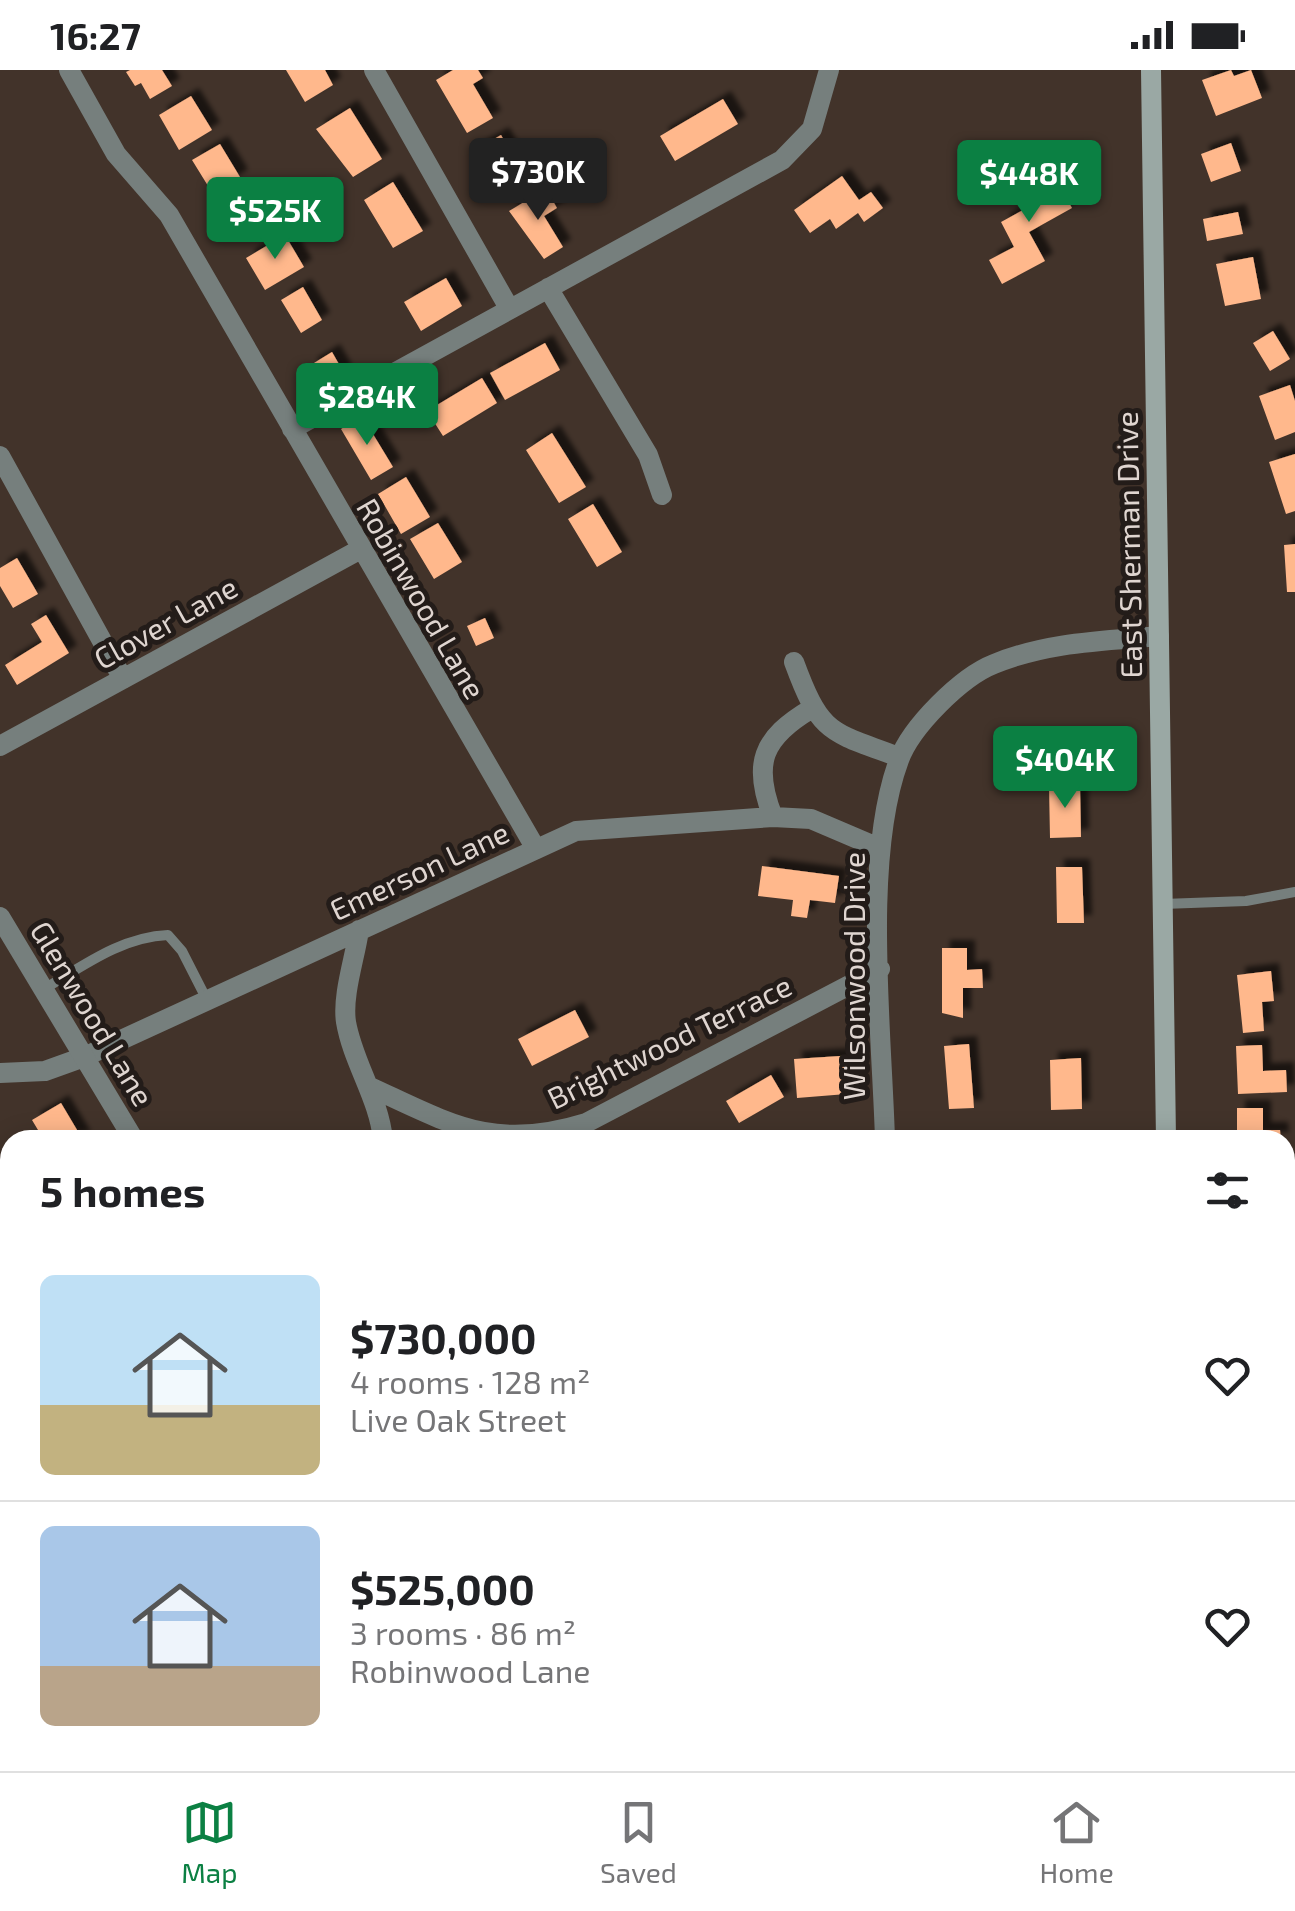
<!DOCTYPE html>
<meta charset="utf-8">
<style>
body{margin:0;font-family:"Exo 2",sans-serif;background:#f6f6f6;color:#202124;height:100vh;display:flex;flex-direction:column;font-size:38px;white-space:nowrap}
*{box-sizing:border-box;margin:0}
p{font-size:32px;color:#757577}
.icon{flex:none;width:55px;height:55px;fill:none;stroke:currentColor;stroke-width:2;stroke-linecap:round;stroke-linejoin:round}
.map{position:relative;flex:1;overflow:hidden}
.panel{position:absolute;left:0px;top:1060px;width:1295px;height:642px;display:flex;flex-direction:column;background:#fff;border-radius:30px 30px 0 0;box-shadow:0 5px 25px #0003}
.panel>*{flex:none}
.price{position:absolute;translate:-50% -85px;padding:0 22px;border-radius:10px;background:#0b8043;color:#fff;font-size:32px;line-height:65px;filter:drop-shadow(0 2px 5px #0008)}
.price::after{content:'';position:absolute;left:50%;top:60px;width:30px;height:22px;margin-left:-15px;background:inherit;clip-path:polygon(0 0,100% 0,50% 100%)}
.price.current{background:#222;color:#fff}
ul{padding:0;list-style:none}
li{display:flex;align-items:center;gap:30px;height:250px;padding:0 40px}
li+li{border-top:2px solid #e0e0e0}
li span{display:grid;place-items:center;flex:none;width:280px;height:200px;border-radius:15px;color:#555}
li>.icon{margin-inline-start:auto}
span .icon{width:120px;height:120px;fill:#fffc;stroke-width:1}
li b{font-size:42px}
h2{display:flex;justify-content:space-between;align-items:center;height:120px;padding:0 40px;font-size:42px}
.status{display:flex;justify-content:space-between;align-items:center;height:70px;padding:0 50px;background:#fff;direction:ltr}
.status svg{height:28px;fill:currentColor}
.menu{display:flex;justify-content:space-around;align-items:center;height:140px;border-top:2px solid #e0e0e0;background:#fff;font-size:28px;color:#757577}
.menu a{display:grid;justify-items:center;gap:5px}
.menu .current{color:#0b8043}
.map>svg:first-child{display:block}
.built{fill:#513c30}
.green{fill:#356344}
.building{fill:#ffb88c;filter:url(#shadow)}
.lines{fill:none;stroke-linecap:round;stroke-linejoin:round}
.service{stroke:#767f7d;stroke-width:10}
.minor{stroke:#767f7d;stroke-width:20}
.tertiary{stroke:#767f7d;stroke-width:20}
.secondary{stroke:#9aa8a4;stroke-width:20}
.labels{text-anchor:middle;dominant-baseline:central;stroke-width:10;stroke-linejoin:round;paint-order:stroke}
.street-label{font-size:30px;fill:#dfd5d0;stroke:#231c19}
</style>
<div class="status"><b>16:27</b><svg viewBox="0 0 49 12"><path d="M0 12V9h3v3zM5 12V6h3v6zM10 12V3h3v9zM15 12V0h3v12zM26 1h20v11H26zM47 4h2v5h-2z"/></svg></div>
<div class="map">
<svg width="1295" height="1701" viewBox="0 0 1295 1701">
<defs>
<filter id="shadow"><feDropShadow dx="8" dy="-8" stdDeviation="2.5" flood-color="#0009"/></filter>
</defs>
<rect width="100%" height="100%" fill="#42332a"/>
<!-- built -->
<path class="built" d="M 0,1087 L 10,1104 L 10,1385 L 0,1391 Z"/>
<!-- green -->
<path class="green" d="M 1285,1619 L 1295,1619 L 1295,1701 L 1203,1701 L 1203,1693 L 1285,1692 Z"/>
<!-- building -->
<path class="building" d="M 130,0 L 162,0 L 172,16 L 150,29 L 141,13 L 135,16 L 126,2 Z
M 286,0 L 325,0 L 333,15 L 305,32 Z
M 453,0 L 478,0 L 483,8 L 473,14 L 493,48 L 467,63 L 436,10 Z
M 1231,0 L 1234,6 L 1251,0 L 1262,28 L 1216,46 L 1202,10 Z
M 191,26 L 212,60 L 179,80 L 159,45 Z
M 723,29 L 738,54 L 675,91 L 660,66 Z
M 350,38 L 382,89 L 353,107 L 316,59 Z
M 501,65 L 530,116 L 510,127 L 496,115 L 475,80 Z
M 1231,73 L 1241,101 L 1211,112 L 1201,84 Z
M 220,74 L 240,107 L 213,124 L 192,90 Z
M 1051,100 L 1072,138 L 1029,162 L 1045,191 L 1002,214 L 989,190 L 1014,177 L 1001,152 L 1023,140 L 1012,120 Z
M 842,106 L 859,130 L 871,122 L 883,138 L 864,152 L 858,143 L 836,159 L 830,149 L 810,163 L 794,140 Z
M 393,112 L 423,161 L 393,178 L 364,130 Z
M 546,119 L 557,138 L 544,146 L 563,177 L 544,189 L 509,141 Z
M 243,122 L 263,156 L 241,170 L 220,136 Z
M 1238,142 L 1243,164 L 1207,171 L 1203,149 Z
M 285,165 L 304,197 L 265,220 L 246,188 Z
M 1253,187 L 1261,229 L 1225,236 L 1216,194 Z
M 446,208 L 462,236 L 421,261 L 404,232 Z
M 303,217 L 322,250 L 301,263 L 281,230 Z
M 1273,261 L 1290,289 L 1270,301 L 1253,273 Z
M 545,273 L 560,300 L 505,330 L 490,303 Z
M 332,282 L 344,303 L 321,317 L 309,296 Z
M 482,308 L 497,333 L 443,366 L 427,341 Z
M 1290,315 L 1295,331 L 1295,362 L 1275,370 L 1259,326 Z
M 362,346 L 393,397 L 371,410 L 341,359 Z
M 552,363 L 586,417 L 559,433 L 526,380 Z
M 1295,384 L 1295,441 L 1286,444 L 1269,392 Z
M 406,407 L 430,447 L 401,464 L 378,424 Z
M 593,434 L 622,482 L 597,497 L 568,449 Z
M 438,453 L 462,492 L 434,509 L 410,469 Z
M 1295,474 L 1295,522 L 1287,522 L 1284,475 Z
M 17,488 L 38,524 L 13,538 L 0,516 L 0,498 Z
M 46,545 L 69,583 L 17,615 L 5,595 L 42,572 L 31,554 Z
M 485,548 L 494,568 L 476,576 L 467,556 Z
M 1080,715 L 1081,767 L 1050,768 L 1049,716 Z
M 762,796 L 839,806 L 835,833 L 810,830 L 807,848 L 791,846 L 793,830 L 758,826 Z
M 1056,797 L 1082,797 L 1084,853 L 1057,853 Z
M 942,878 L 967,878 L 967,900 L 982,899 L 983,918 L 963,918 L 963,948 L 942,943 Z
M 1271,901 L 1274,931 L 1262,932 L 1264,961 L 1243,963 L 1237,905 Z
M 575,940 L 589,967 L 532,996 L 518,969 Z
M 969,974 L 974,1038 L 949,1039 L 944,976 Z
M 1262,975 L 1263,1001 L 1286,1000 L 1287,1022 L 1238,1024 L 1236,976 Z
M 856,985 L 859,1023 L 797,1028 L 794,989 Z
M 1081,988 L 1082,1039 L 1051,1040 L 1050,990 Z
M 771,1005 L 784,1027 L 739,1053 L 726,1031 Z
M 61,1033 L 83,1070 L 44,1070 L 32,1050 Z
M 1237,1038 L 1263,1038 L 1263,1060 L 1280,1060 L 1281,1070 L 1237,1070 Z
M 395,1692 L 428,1692 L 431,1701 L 398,1701 Z"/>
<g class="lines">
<!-- service -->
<path class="service" d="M 1163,834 L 1246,831 L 1295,822
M 44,919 C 83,896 121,867 168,865 L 182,881 L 207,930"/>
<!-- minor -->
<path class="minor" d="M 69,0 L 116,84 L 169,145 L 536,779
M 374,0 L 509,238
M 548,218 L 648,385 L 662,425
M 292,359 L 782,90 L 812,59 L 829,0
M 0,386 L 123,609
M 794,592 C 821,665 829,661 899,687
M 0,676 L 359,480
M 773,747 C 752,694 762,668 811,639
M 359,860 C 355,888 342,925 346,952 C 353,993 379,1028 383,1070
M 0,1003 L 45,1001 L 84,987 L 576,761 L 773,747 L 811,749 L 879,778
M 368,1016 C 451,1054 493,1082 586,1053 L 880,899
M 885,1070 C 882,962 862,789 899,690 C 911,657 961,607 994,594 C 1047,572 1103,571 1159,566
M 477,1692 L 482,1701
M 851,1692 L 851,1701
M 53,1701 L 85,1692"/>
<!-- tertiary -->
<path class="tertiary" d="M 0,847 L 134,1070
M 1285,1312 L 1295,1312
M 0,1421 L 10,1416"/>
<!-- secondary -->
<path class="secondary" d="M 1151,0 L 1166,1070
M 1179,1692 L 1180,1701"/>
</g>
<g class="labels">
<!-- street labels -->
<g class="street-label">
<text transform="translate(1128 475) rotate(-91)">East Sherman Drive</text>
<text transform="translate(422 528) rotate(60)">Robinwood Lane</text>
<text transform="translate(165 552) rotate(-29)">Clover Lane</text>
<text transform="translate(419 800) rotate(-25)">Emerson Lane</text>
<text transform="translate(853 906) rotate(-90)">Wilsonwood Drive</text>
<text transform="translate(93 943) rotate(59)">Glenwood Lane</text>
<text transform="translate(669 971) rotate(-26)">Brightwood Terrace</text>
</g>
</g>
</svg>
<b class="price current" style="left:538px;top:153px">$730K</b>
<b class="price" style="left:1029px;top:155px">$448K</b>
<b class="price" style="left:275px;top:192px">$525K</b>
<b class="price" style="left:367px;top:378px">$284K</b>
<b class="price" style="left:1065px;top:741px">$404K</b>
<section class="panel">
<h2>5 homes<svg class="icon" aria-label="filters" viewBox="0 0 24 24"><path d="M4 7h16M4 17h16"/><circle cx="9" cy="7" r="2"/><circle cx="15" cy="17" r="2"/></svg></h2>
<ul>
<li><span style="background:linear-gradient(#bfe0f5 65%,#c2b280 0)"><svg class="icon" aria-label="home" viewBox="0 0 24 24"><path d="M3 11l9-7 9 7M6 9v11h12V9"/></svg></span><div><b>$730,000</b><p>4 rooms · 128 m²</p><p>Live Oak Street</p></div><svg class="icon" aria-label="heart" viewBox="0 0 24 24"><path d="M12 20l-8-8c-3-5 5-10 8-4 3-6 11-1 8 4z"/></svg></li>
<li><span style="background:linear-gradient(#a9c7e8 70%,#b9a48a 0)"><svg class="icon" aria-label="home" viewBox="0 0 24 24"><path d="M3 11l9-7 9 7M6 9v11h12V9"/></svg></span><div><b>$525,000</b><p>3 rooms · 86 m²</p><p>Robinwood Lane</p></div><svg class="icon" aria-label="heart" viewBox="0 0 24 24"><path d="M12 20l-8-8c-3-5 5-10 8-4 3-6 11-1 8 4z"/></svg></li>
</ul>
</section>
</div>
<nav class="menu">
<a class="current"><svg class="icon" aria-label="map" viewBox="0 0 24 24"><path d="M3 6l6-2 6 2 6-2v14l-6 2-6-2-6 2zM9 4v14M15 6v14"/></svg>Map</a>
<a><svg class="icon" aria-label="saved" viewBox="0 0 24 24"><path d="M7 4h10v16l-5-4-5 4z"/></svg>Saved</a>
<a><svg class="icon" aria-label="home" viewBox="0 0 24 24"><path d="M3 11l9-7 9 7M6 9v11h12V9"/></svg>Home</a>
</nav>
